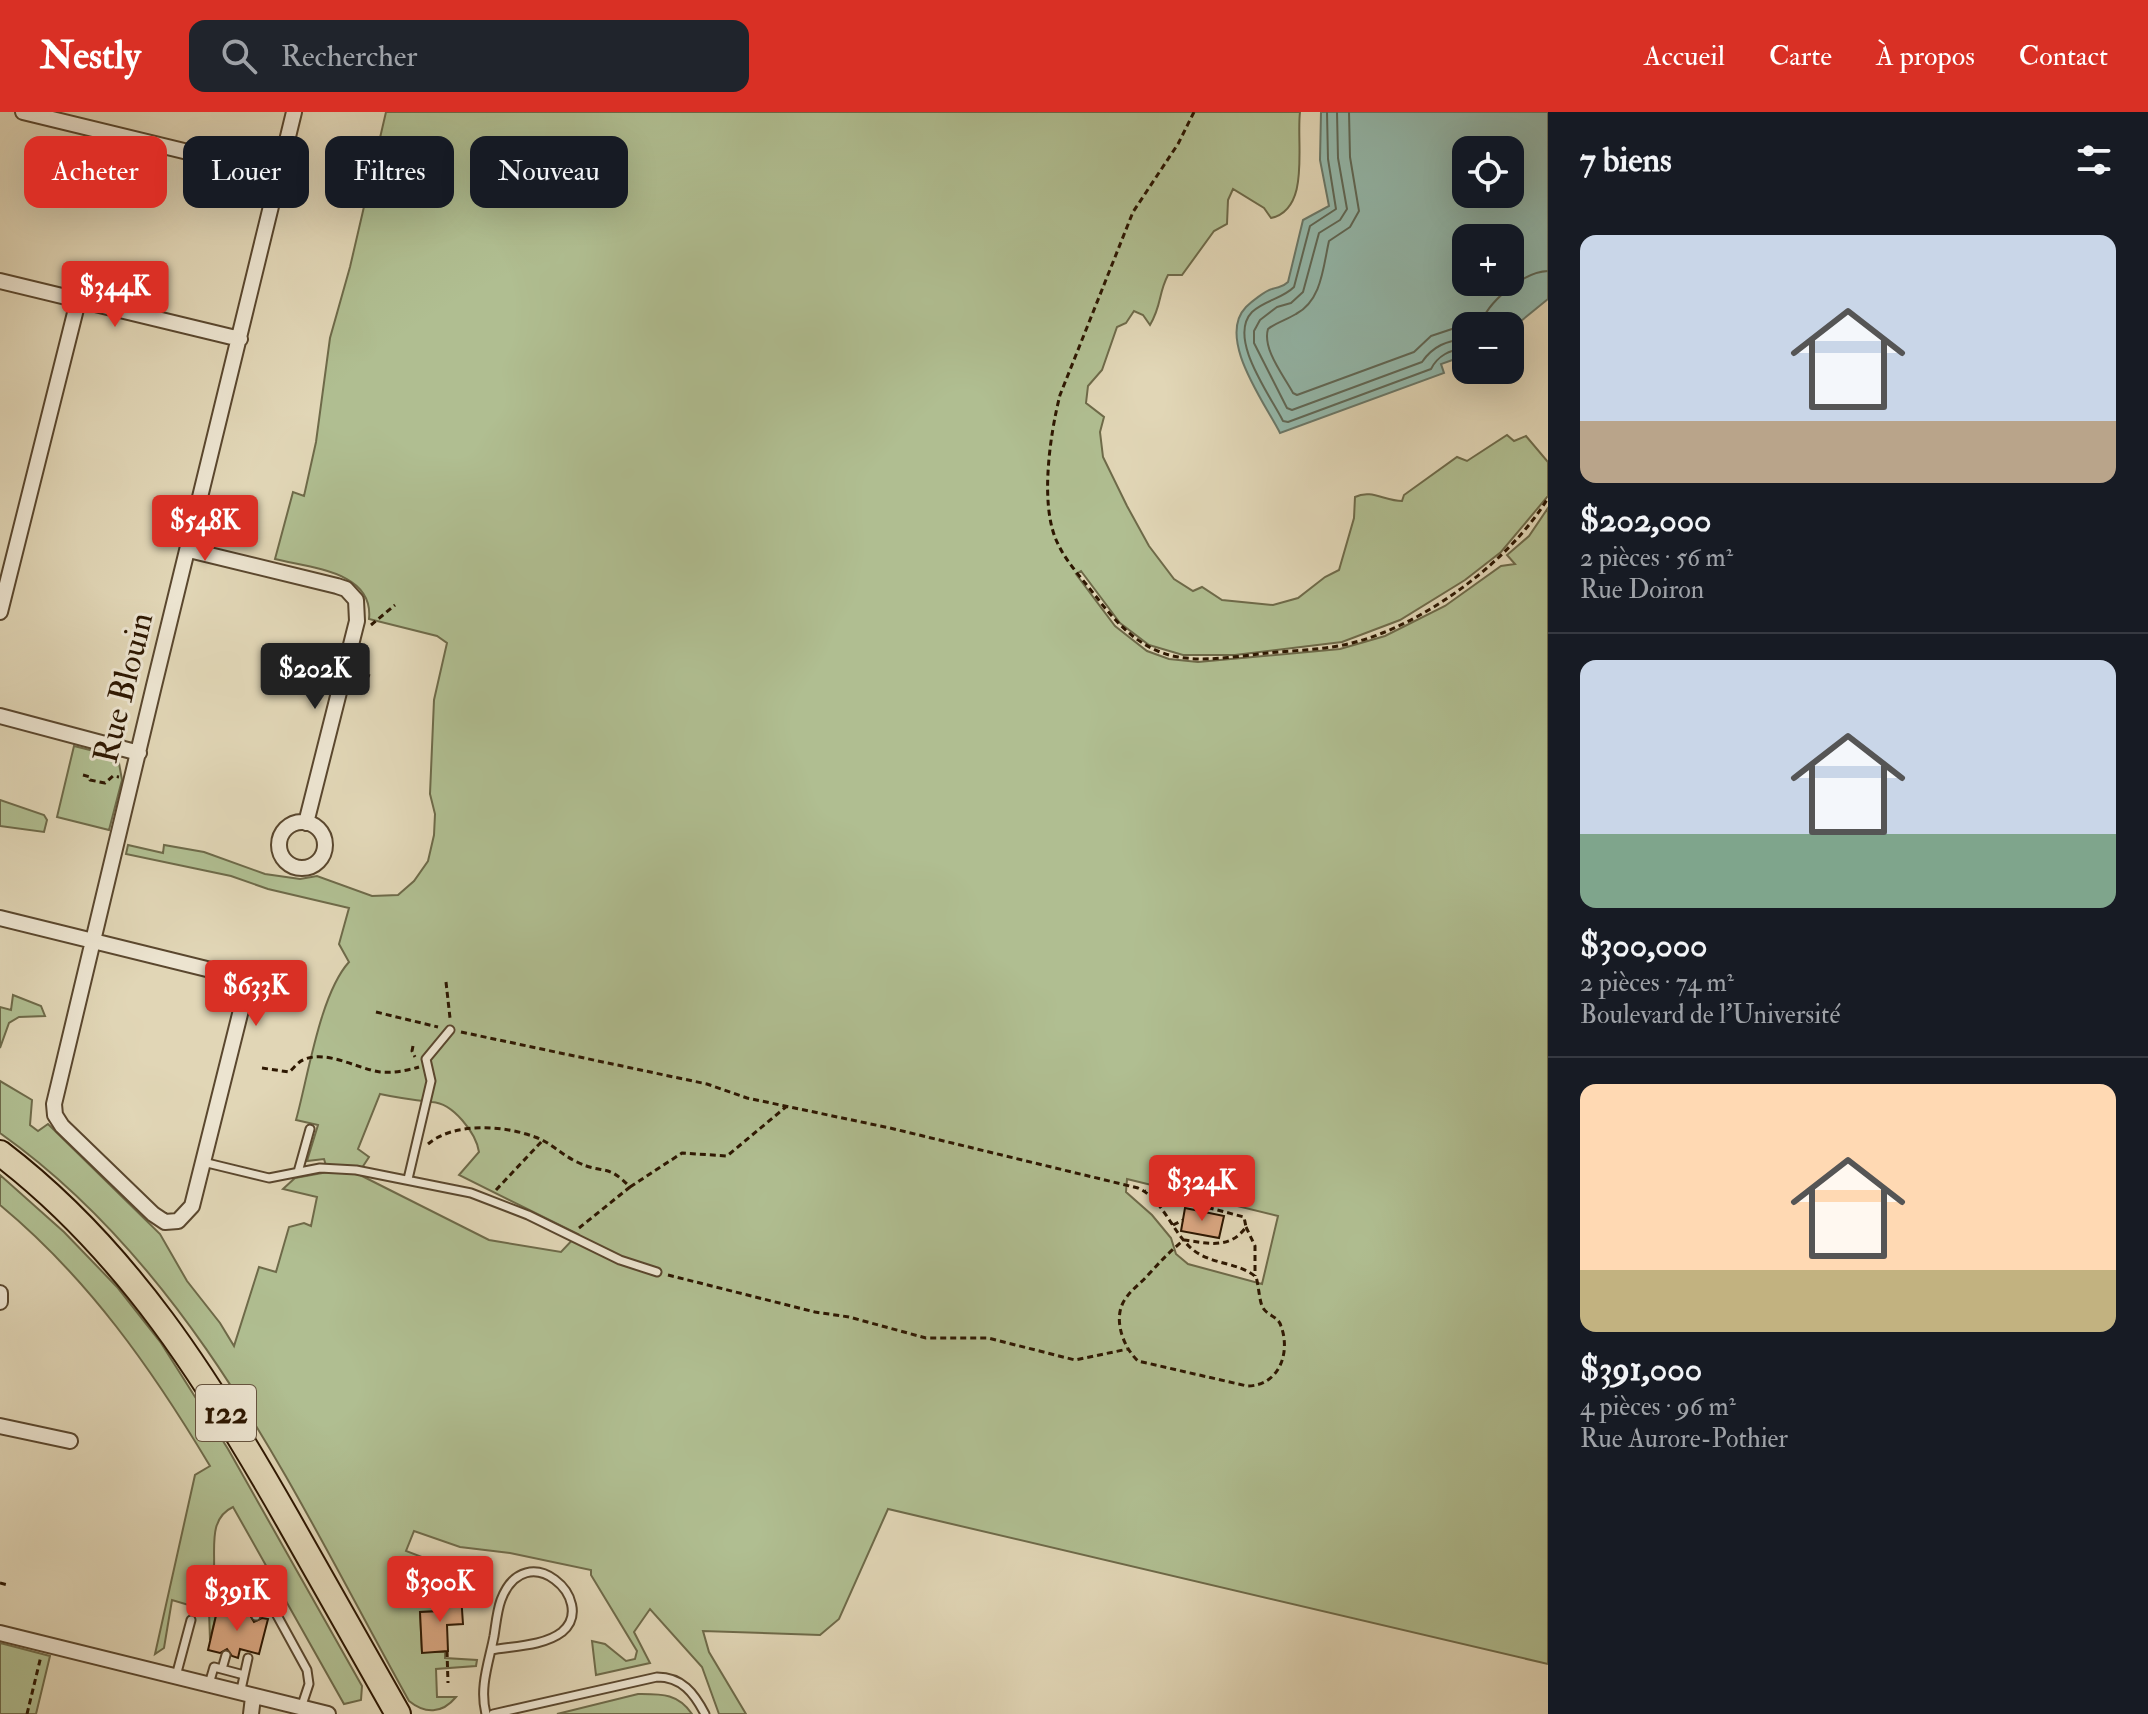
<!DOCTYPE html>
<html lang="fr">
<meta charset="utf-8">
<style>
body{margin:0;font-family:"IM FELL Double Pica",serif;background:#20242c;color:#f1f3f6;height:100vh;display:flex;flex-direction:column;font-size:30px;white-space:nowrap}
*{box-sizing:border-box;margin:0}
p{font-size:26px;color:#9ea1a6}
.icon{flex:none;width:44px;height:44px;fill:none;stroke:currentColor;stroke-width:2;stroke-linecap:round;stroke-linejoin:round}
.map{position:relative;flex:1;overflow:hidden}
.details{display:flex;flex-direction:column;background:#171b24;width:600px}
.details>*{flex:none}
.top-card{position:absolute;left:24px;top:24px;width:760px;height:72px;display:flex;gap:16px}
.fabs{position:absolute;left:1452px;top:24px;display:grid;gap:16px}
.fabs a{display:grid;place-items:center;width:72px;height:72px;border-radius:16px;background:#171b24;box-shadow:0 8px 32px #0002;font-size:40px}
.price{position:absolute;translate:-50% -68px;padding:0 18px;border-radius:8px;background:#d93025;color:#fff;font-size:26px;line-height:52px;filter:drop-shadow(0 2px 4px #0008)}
.price::after{content:'';position:absolute;left:50%;top:48px;width:24px;height:18px;margin-left:-12px;background:inherit;clip-path:polygon(0 0,100% 0,50% 100%)}
.price.on{background:#222;color:#fff}
ul{padding:0;list-style:none}
li{display:grid;align-content:center;gap:16px;height:424px;padding:0 32px}
li+li{border-top:2px solid #363941}
li span{display:grid;place-items:center;height:248px;border-radius:16px;color:#555}
li>.icon{margin-inline-start:auto}
span .icon{width:144px;height:144px;fill:#fffc;stroke-width:1}
li b{font-size:34px}
h2{display:flex;justify-content:space-between;align-items:center;height:96px;padding:0 32px;font-size:34px}
.chip{padding:0 28px;border-radius:16px;background:#171b24;box-shadow:0 8px 32px #0002;font-size:28px;line-height:72px}
.chip.on{background:#d93025;color:#fff}
header{display:flex;align-items:center;gap:48px;box-sizing:border-box;height:112px;padding:0 40px;background:#d93025;color:#fff}
header strong{font-size:38px}
nav{display:flex;gap:44px;margin-inline-start:auto;font-size:28px}
.search{width:560px;height:72px;background:#20242c;display:flex;align-items:center;gap:20px;box-sizing:border-box;padding:0 28px;border-radius:16px;color:#9ea1a6;font-size:30px}
main{display:flex;flex:1;min-height:0}
.map>svg:first-child{display:block}
.green{fill:#b0be91;stroke:#6e6a49;stroke-width:2;fill-rule:evenodd}
.water{fill:#94b9ac;stroke:#6b7868;stroke-width:2;fill-rule:evenodd}
.lines{fill:none;stroke-linecap:round;stroke-linejoin:round}
.shore{stroke:#606856;stroke-width:2}
.building{fill:#daa782;stroke:#2d1701;stroke-width:2}
.lane-casing{stroke:#5a472e;stroke-width:11}
.street-casing{stroke:#5a472e;stroke-width:18}
.primary-casing{stroke:#2d1701;stroke-width:28}
.path{stroke:#2d1701;stroke-width:3;stroke-dasharray:6 4;stroke-linecap:butt}
.lane{stroke:#ece4d0;stroke-width:7}
.street{stroke:#ece4d0;stroke-width:14}
.primary{stroke:#e1d6b6;stroke-width:24}
.labels{text-anchor:middle;dominant-baseline:central;stroke-width:6;stroke-linejoin:round;paint-order:stroke}
.shield{fill:#ece4d0;stroke:#66543f;stroke-width:2}
.shield-label{font-size:32px;font-weight:bold;fill:#2d1701}
.street-label{font-size:34px;fill:#2d1701;stroke:#ece4d0}
</style>
<header>
<strong>Nestly</strong>
<div class="search"><svg class="icon" aria-label="search" viewBox="0 0 24 24"><circle cx="10" cy="10" r="6"/><path d="M15 15l6 6"/></svg>Rechercher</div>
<nav><a>Accueil</a><a>Carte</a><a>À propos</a><a>Contact</a></nav>
</header>
<main>
<div class="map">
<svg width="1548" height="1602" viewBox="0 0 1548 1602">
<rect width="100%" height="100%" fill="#e1d6b6"/>
<filter id="stains"><feTurbulence type="fractalNoise" baseFrequency=".0025" numOctaves="4"/><feColorMatrix values="0 0 0 0 .2 0 0 0 0 .09 0 0 0 0 .02 0 0 0 .5 -.17"/></filter>
<radialGradient id="worn" r=".72"><stop offset=".6" stop-color="#630" stop-opacity="0"/><stop offset="1" stop-color="#630" stop-opacity=".3"/></radialGradient>
<!-- green -->
<path class="green" d="M 386,0 L 1300,0 C 1296,32 1311,97 1271,106 L 1264,96 L 1233,77 L 1228,88 L 1227,112 L 1214,119 L 1182,163 L 1168,163 C 1158,182 1162,193 1150,213 L 1143,203 L 1134,199 L 1126,211 L 1117,215 L 1102,258 L 1088,274 L 1086,291 L 1104,305 L 1100,320 L 1103,345 L 1127,394 L 1149,434 L 1174,467 L 1193,479 L 1202,475 L 1222,488 L 1273,493 L 1298,486 L 1325,465 L 1339,458 L 1354,406 L 1355,385 C 1371,377 1385,389 1402,389 L 1404,383 L 1457,345 L 1467,349 L 1507,323 L 1514,329 L 1526,324 L 1548,350 L 1548,384 L 1501,440 L 1465,468 L 1400,508 L 1342,530 L 1235,543 L 1183,543 L 1149,533 L 1120,511 L 1081,459 L 1076,462 L 1115,514 L 1147,539 L 1169,547 L 1198,550 L 1340,537 L 1385,524 L 1445,494 L 1501,454 L 1515,452 L 1507,443 L 1529,424 L 1548,396 L 1548,1552 L 888,1397 L 839,1507 L 820,1523 L 703,1519 L 709,1540 L 746,1602 L 719,1602 L 702,1555 L 650,1497 L 634,1520 L 650,1551 L 596,1563 L 592,1529 L 605,1532 L 626,1549 L 635,1547 L 637,1539 L 591,1463 L 591,1458 L 510,1441 L 460,1435 L 414,1419 L 406,1439 L 430,1448 L 426,1464 L 462,1460 L 457,1483 L 440,1484 L 441,1499 L 420,1500 L 422,1540 L 445,1540 L 445,1546 L 477,1548 L 476,1554 L 436,1557 L 437,1585 L 456,1585 C 442,1602 425,1602 409,1589 C 296,1386 195,1159 0,1021 L 0,969 L 32,988 L 30,1013 L 38,1019 L 48,1012 L 160,1122 L 187,1169 L 220,1211 L 234,1234 L 259,1155 L 276,1160 L 289,1115 L 304,1111 L 311,1114 L 317,1085 L 283,1077 L 295,1066 L 328,1060 L 324,1047 L 307,1049 L 318,1013 L 296,1008 C 308,965 320,882 349,850 L 339,832 L 349,796 L 268,777 L 231,764 L 126,742 L 128,733 L 163,741 L 164,733 L 204,740 L 265,762 L 300,767 L 317,764 L 372,784 L 398,783 L 414,769 L 428,749 L 434,723 L 435,702 L 430,682 L 434,588 L 447,531 L 437,524 L 369,507 C 374,459 310,456 275,447 L 293,380 L 304,384 L 316,330 L 330,226 L 350,155 ZM 380,982 C 398,986 414,988 432,990 C 453,991 476,1021 479,1040 L 459,1063 L 578,1122 L 561,1140 L 489,1128 L 358,1062 L 369,1045 L 358,1037 ZM 1127,1067 L 1278,1104 L 1262,1172 L 1188,1152 L 1176,1142 L 1171,1126 L 1152,1103 L 1126,1080 Z
M 74,634 L 106,642 L 119,651 L 122,668 L 109,718 L 57,705 Z
M 0,688 L 44,703 L 47,708 L 44,720 L 0,714 Z
M 13,883 L 41,894 L 45,904 L 19,905 L 9,911 L 0,936 L 0,895 L 11,898 Z
M 0,1063 L 64,1120 L 117,1175 L 161,1231 L 228,1337 L 362,1574 L 361,1588 L 344,1592 L 233,1395 C 209,1406 215,1434 214,1457 L 198,1462 L 195,1476 L 225,1483 L 221,1496 L 218,1495 L 210,1528 L 209,1499 L 172,1488 L 164,1536 L 155,1542 L 195,1363 L 210,1354 C 152,1257 88,1166 0,1093 Z
M 0,1531 L 50,1544 L 36,1602 L 0,1602 Z
M 638,1582 C 661,1582 678,1581 692,1602 L 557,1602 Z"/>
<!-- water -->
<path class="water" d="M 1321,0 L 1548,0 L 1548,187 L 1510,218 L 1510,214 L 1466,214 L 1466,249 L 1461,245 L 1441,252 L 1444,261 L 1280,321 C 1265,291 1216,226 1246,195 C 1251,190 1265,179 1272,177 C 1280,174 1282,176 1288,170 L 1303,108 L 1329,94 L 1320,48 ZM 1466,38 L 1510,38 L 1510,82 L 1466,82 ZM 1466,126 L 1510,126 L 1510,170 L 1466,170 Z"/>
<g class="lines">
<!-- shore -->
<path class="shore" d="M 1327,0 L 1328,47 L 1336,97 L 1310,114 L 1294,175 C 1282,187 1265,188 1252,200 C 1227,226 1270,283 1283,309 L 1288,310 L 1431,257 C 1437,245 1451,235 1466,239
M 1337,0 L 1338,46 L 1347,97 L 1340,108 L 1319,121 L 1303,180 L 1291,191 L 1277,195 L 1260,208 L 1254,219 L 1254,231 L 1287,296 L 1292,298 L 1422,250 C 1432,235 1448,227 1466,228
M 1349,0 L 1350,45 L 1359,99 L 1350,115 L 1329,129 C 1323,155 1322,188 1296,202 C 1286,208 1277,210 1268,217 C 1262,237 1284,264 1293,281 L 1297,283 L 1414,240 L 1431,224 L 1455,216 L 1466,216
M 1480,214 C 1487,190 1523,160 1548,159"/>
</g>
<!-- building -->
<path class="building" d="M 1185,1096 L 1224,1104 L 1219,1126 L 1181,1119 Z
M 461,1483 L 463,1512 L 447,1513 L 448,1539 L 422,1541 L 420,1500 L 441,1499 L 440,1484 Z
M 218,1495 L 250,1503 L 254,1510 L 262,1506 L 268,1507 L 259,1542 L 240,1537 L 238,1546 L 232,1544 L 227,1537 L 220,1541 L 208,1538 Z"/>
<g class="lines">
<!-- lane casing -->
<g class="lane-casing">
<path id="lane" d="M 203,1050 L 269,1066 L 320,1056 L 356,1058 L 471,1081 L 528,1103 L 620,1148 L 657,1160
M 298,1060 L 310,1017
M 408,1067 L 431,969 L 426,947 L 450,918
M 256,1465 L 307,1558 L 309,1572 L 301,1596
M 202,1469 L 247,1480 L 262,1476
M 256,1504 L 258,1494 L 268,1487
M 222,1557 L 226,1543
M 176,1564 L 191,1508
M 209,1572 L 214,1555 L 244,1563
M 240,1582 L 248,1546
M 486,1602 C 479,1575 489,1550 494,1524 C 496,1512 497,1499 501,1488 C 526,1422 599,1489 562,1520 C 544,1534 513,1534 491,1538
M 493,1602 L 657,1565 C 682,1565 694,1581 705,1602"/>
</g>
<!-- street casing -->
<g class="street-casing">
<path id="street" d="M 23,0 L 279,62
M 0,169 L 240,227
M 189,438 L 337,474 L 346,477 L 356,488 L 357,509 L 306,711
M 0,500 L 78,189
M 0,604 L 139,641
M279 733a23 23 0 1 1 46 0a23 23 0 1 1-46 0Z
M 0,806 L 223,861 L 240,874 L 242,894 L 192,1094 L 178,1109 L 165,1110 L 153,1102 L 62,1014 L 55,1003 L 54,992 C 132,661 213,330 294,0
M 0,1181 L 0,1190
M 0,1314 L 70,1329
M 0,1521 L 328,1602
M 251,1602 L 253,1585"/>
</g>
<!-- primary casing -->
<g class="primary-casing">
<path id="primary" d="M 0,1041 C 127,1138 209,1269 287,1406 C 324,1472 361,1537 398,1602"/>
</g>
<!-- path -->
<path class="path" d="M 1194,0 L 1178,32 L 1133,100 L 1060,283 C 1050,322 1039,395 1058,432 C 1068,453 1087,472 1101,491 C 1121,516 1144,539 1178,545 C 1207,550 1239,544 1268,541 C 1296,538 1325,538 1352,531 C 1424,513 1510,449 1548,386
M 371,513 L 395,493
M 359,561 L 370,564
M 83,663 L 90,665 L 90,668 L 105,671 L 113,664 L 119,665
M 446,870 L 450,906
M 376,900 L 438,915
M 461,920 L 707,972 L 747,986 L 890,1016 L 1138,1076 C 1163,1087 1172,1120 1192,1137 C 1211,1153 1239,1150 1256,1165 C 1259,1174 1259,1189 1263,1196 C 1268,1204 1278,1204 1281,1214 C 1291,1241 1279,1274 1247,1274 L 1138,1249 C 1122,1234 1112,1204 1126,1186 C 1132,1177 1141,1171 1148,1163 C 1160,1150 1170,1139 1184,1128 C 1207,1131 1230,1138 1246,1115 L 1244,1105 L 1145,1079
M 413,934 L 412,939 L 415,945
M 262,956 L 289,960 C 293,957 298,950 303,948 C 326,937 358,957 380,960 C 393,961 406,959 419,955
M 428,1032 C 454,1010 503,1013 535,1025 C 550,1030 562,1043 577,1050 C 603,1063 606,1050 630,1075 L 579,1116
M 630,1075 L 682,1041 L 727,1044 L 787,994
M 496,1078 L 543,1028
M 1173,1113 L 1183,1108
M 1246,1115 L 1255,1134 L 1255,1164
M 668,1163 L 815,1200 L 849,1205 L 926,1226 L 988,1226 L 1075,1248 L 1128,1237
M 0,1471 L 8,1473
M 447,1539 L 448,1571
M 27,1602 L 41,1544"/>
<!-- lane -->
<use href="#lane" class="lane"/>
<!-- street -->
<use href="#street" class="street"/>
<!-- primary -->
<use href="#primary" class="primary"/>
</g>
<g class="labels">
<!-- shield labels -->
<rect class="shield" x="196" y="1273" width="60" height="56" rx="6"/>
<g class="shield-label">
<text x="226" y="1301">122</text>
</g>
<!-- street labels -->
<g class="street-label">
<text transform="translate(124 576) rotate(-76)">Rue Blouin</text>
</g>
</g>
<rect width="100%" height="100%" filter="url(#stains)"/>
<rect width="100%" height="100%" fill="url(#worn)"/>
</svg>
<div class="fabs">
<a><svg class="icon" aria-label="locate" viewBox="0 0 24 24"><circle cx="12" cy="12" r="6"/><path d="M12 2v4M12 18v4M2 12h4M18 12h4"/></svg></a>
<a>+</a>
<a>−</a>
</div>
<b class="price" style="left:115px;top:217px">$344K</b>
<b class="price" style="left:205px;top:451px">$548K</b>
<b class="price on" style="left:315px;top:599px">$202K</b>
<b class="price" style="left:256px;top:916px">$633K</b>
<b class="price" style="left:1202px;top:1111px">$324K</b>
<b class="price" style="left:440px;top:1512px">$300K</b>
<b class="price" style="left:237px;top:1521px">$391K</b>
<div class="top-card">
<a class="chip on">Acheter</a>
<a class="chip">Louer</a>
<a class="chip">Filtres</a>
<a class="chip">Nouveau</a>
</div>
</div>
<section class="details">
<h2>7 biens<svg class="icon" aria-label="filters" viewBox="0 0 24 24"><path d="M4 7h16M4 17h16"/><circle cx="9" cy="7" r="2"/><circle cx="15" cy="17" r="2"/></svg></h2>
<ul>
<li><span style="background:linear-gradient(#c9d6e8 75%,#b9a48a 0)"><svg class="icon" aria-label="home" viewBox="0 0 24 24"><path d="M3 11l9-7 9 7M6 9v11h12V9"/></svg></span><div><b>$202,000</b><p>2 pièces · 56 m²</p><p>Rue Doiron</p></div></li>
<li><span style="background:linear-gradient(#c9d6e8 70%,#7fa58c 0)"><svg class="icon" aria-label="home" viewBox="0 0 24 24"><path d="M3 11l9-7 9 7M6 9v11h12V9"/></svg></span><div><b>$300,000</b><p>2 pièces · 74 m²</p><p>Boulevard de l'Université</p></div></li>
<li><span style="background:linear-gradient(#ffd9b3 75%,#c2b280 0)"><svg class="icon" aria-label="home" viewBox="0 0 24 24"><path d="M3 11l9-7 9 7M6 9v11h12V9"/></svg></span><div><b>$391,000</b><p>4 pièces · 96 m²</p><p>Rue Aurore-Pothier</p></div></li>
</ul>
</section>
</main>
